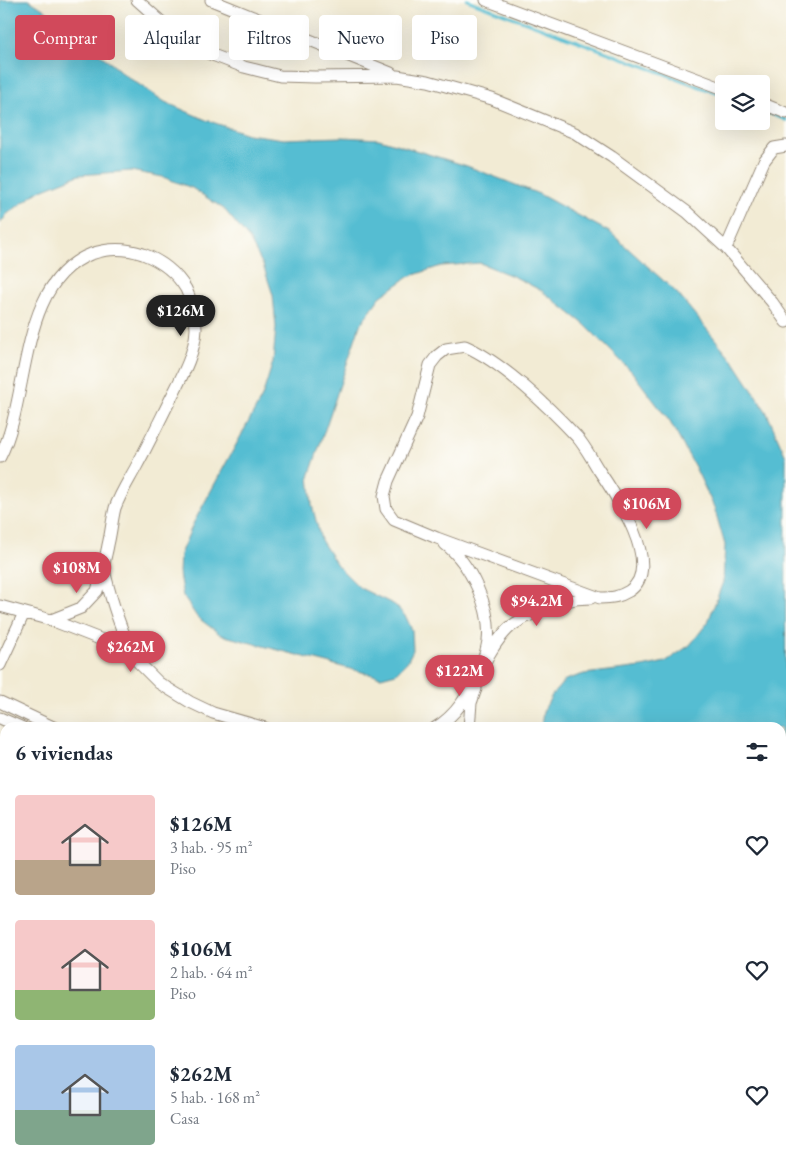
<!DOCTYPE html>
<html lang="es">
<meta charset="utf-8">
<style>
body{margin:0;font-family:"EB Garamond",serif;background:#f2f2f3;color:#1f2937;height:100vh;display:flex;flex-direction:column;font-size:19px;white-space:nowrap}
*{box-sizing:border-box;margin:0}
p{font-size:16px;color:#747a83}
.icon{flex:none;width:28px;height:28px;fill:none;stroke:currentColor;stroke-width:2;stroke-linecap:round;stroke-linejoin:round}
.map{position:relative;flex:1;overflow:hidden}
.details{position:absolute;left:0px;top:722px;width:786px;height:446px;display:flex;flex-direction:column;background:#fff;border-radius:15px 15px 0 0;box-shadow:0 5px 20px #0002}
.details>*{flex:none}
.banner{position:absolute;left:15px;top:15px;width:500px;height:45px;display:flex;gap:10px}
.fabs{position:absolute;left:715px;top:75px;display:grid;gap:10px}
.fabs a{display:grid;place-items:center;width:55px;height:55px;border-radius:5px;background:#fff;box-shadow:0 5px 20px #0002;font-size:25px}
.price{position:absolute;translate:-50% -42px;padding:0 11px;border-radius:18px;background:#d1495b;color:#fff;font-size:16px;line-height:32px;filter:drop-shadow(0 1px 2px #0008)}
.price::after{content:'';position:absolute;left:50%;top:30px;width:15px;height:11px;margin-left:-8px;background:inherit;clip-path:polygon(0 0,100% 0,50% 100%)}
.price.current{background:#222;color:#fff}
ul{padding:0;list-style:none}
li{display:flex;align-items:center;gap:15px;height:125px;padding:0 15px}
li span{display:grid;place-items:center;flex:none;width:140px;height:100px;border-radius:5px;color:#555}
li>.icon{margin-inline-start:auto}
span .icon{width:60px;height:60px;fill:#fffc;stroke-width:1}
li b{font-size:21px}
h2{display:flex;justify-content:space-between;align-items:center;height:60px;padding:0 15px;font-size:21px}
.pill{padding:0 18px;border-radius:5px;background:#fff;box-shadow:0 5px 20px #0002;font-size:18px;line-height:45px}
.pill.current{background:#d1495b;color:#fff}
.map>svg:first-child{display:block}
.water{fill:#55bdd2;stroke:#487478}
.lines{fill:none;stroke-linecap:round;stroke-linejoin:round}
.stream{stroke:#55bdd2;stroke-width:3}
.minor-casing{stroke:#968a79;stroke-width:13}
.minor{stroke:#fff;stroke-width:11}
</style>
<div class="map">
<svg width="786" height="1168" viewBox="0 0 786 1168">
<rect width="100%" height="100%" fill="#fdfcf7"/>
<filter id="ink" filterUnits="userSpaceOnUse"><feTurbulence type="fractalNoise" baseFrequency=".02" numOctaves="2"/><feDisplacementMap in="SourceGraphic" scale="10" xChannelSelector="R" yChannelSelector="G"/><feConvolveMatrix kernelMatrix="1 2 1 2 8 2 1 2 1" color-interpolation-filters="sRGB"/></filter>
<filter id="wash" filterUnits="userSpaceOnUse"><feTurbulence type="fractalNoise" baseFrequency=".0096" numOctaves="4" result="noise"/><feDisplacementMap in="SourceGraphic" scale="20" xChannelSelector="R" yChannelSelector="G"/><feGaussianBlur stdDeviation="1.12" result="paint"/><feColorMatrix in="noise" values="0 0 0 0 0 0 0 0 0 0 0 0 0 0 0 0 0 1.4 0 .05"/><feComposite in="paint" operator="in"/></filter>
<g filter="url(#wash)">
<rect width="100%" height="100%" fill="#f2ebd4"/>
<!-- water -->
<path class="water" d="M 0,0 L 29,0 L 56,17 L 125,75 L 165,102 L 206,120 L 248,134 L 284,139 L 342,137 L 379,139 L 467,166 L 539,194 L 611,233 L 677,293 L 734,362 L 766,411 L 786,457 L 785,802 L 781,804 L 781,728 L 541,727 L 543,712 L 552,695 L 565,680 L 584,674 L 642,667 L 665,662 L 690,645 L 708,622 L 723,582 L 725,545 L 714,507 L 695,467 L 670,422 L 632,372 L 584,324 L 542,291 L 515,277 L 480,263 L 441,266 L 408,277 L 380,297 L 360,325 L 309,477 L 312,505 L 321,540 L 337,565 L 360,588 L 395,605 L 406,617 L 412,630 L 413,650 L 407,662 L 396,673 L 381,677 L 221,635 L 197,617 L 183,596 L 179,574 L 180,554 L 194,522 L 262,397 L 273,362 L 276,327 L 273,295 L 263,265 L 249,239 L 224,209 L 192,188 L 163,177 L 131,171 L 79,175 L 39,191 L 7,214 L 0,224 Z
M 0,1036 L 5,1037 L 5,1103 L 0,1100 Z
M 35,1164 L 410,1164 L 383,1168 L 206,1168 L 138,1164 L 120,1168 L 35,1168 Z
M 612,1164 L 664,1164 L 663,1168 L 610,1168 Z"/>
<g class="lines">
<!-- stream -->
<path class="stream" d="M 467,0 L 724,96
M 761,110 L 786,120"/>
</g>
</g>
<g filter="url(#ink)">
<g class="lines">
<!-- minor casing -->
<g class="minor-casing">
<path id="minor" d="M 137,0 L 174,33 L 210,54 L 244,67 L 280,76 L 315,77 L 397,76 L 428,81 L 492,99 L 575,133 L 612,157 L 687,212 L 726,248 L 772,302 L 786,322
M 211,0 L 391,73
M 486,0 L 724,89
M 761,103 L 786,113
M 726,248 L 764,161 L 774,148 L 786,146
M 465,346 C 502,362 549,407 577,437 C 585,446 591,458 598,469 C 615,494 665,567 629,591 C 619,597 612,598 600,598 L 437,538 L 394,520 L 386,509 L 384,496 L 388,481 L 417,417 L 430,365 L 437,356 L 446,349 Z
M 0,457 C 31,397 17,283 91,254 C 108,248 126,248 143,254 C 161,261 176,272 186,289 C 192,302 196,315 196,329 C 195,354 181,378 170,400 C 159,422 148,445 136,467 C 129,480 120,494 115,508 C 112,520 111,533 108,545 C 107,552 104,560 104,567 C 104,573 107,580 108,586 C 115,612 123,636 136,660
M 445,544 C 470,563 492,609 488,641 C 487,646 486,652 484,657
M 0,606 L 51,620 L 105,641 L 136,660 L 159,683 L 190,702 L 213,713 L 265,728
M 51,620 L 81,608 L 97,591 L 103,569
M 0,665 L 24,613
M 0,702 L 55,728
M 0,718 L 23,728
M 435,728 C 473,706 478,660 507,630 C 514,622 527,617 536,612 C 555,602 571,598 591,598
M 469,728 L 471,703 L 476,689
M 0,803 L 5,805
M 781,886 L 786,884
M 0,966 L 5,969
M 781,1037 L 786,1039
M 530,1168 L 532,1164
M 746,1168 L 747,1164"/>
</g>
<!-- minor -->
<use href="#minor" class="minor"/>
</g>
</g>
</svg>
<div class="fabs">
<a><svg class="icon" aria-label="layers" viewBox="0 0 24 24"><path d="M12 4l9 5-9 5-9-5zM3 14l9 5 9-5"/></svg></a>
</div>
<b class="price current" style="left:181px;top:337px">$126M</b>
<b class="price" style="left:647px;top:530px">$106M</b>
<b class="price" style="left:77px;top:594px">$108M</b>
<b class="price" style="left:537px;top:627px">$94.2M</b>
<b class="price" style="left:131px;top:673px">$262M</b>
<b class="price" style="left:460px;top:697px">$122M</b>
<div class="banner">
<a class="pill current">Comprar</a>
<a class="pill">Alquilar</a>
<a class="pill">Filtros</a>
<a class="pill">Nuevo</a>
<a class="pill">Piso</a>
</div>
<section class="details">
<h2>6 viviendas<svg class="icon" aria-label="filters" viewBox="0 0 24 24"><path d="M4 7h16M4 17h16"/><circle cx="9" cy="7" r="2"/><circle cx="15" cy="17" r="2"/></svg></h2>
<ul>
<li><span style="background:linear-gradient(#f6c9c9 65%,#b9a48a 0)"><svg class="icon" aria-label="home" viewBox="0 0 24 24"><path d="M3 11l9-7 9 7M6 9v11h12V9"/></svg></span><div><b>$126M</b><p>3 hab. · 95 m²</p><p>Piso</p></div><svg class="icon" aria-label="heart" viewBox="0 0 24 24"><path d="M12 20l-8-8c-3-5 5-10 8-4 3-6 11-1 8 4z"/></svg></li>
<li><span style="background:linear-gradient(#f6c9c9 70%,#8fb573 0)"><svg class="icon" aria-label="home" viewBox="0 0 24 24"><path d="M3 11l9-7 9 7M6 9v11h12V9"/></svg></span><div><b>$106M</b><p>2 hab. · 64 m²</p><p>Piso</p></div><svg class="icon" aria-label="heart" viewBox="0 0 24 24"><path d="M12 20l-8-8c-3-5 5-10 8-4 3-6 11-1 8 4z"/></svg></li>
<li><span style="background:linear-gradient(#a9c7e8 65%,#7fa58c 0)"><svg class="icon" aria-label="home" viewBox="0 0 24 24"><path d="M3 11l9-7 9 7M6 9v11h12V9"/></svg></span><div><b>$262M</b><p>5 hab. · 168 m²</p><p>Casa</p></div><svg class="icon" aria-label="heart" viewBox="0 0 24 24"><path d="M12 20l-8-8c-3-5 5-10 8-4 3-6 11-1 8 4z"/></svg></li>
</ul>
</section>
</div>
